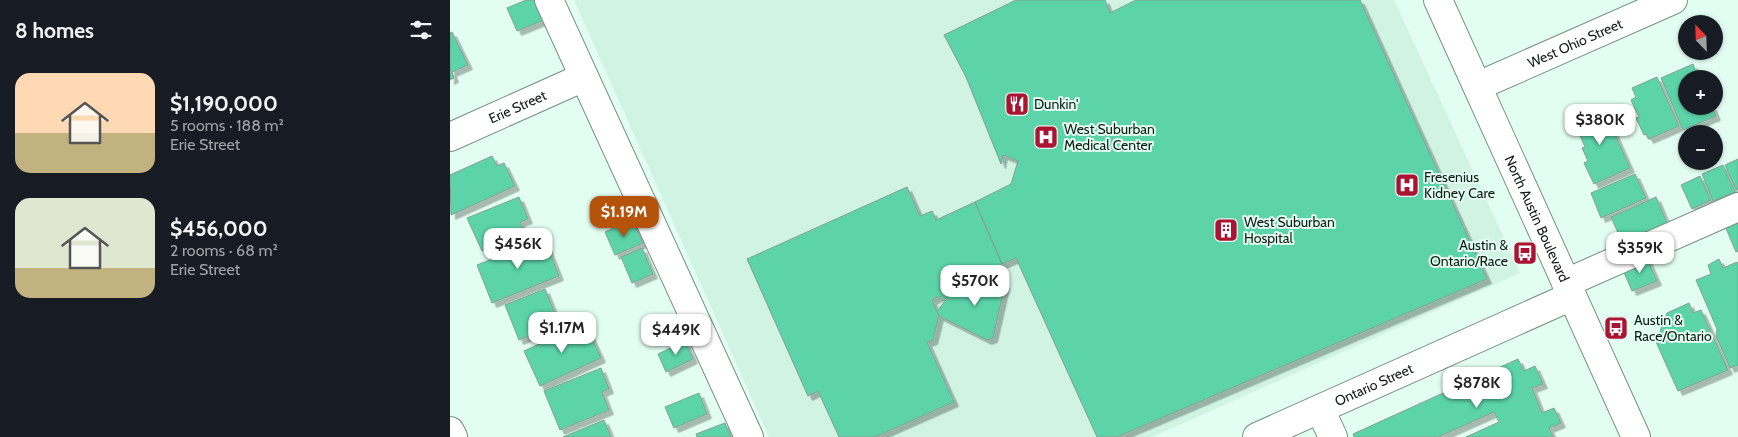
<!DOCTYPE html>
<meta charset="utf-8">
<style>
body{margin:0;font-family:Cabin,sans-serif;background:#242831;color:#f1f3f6;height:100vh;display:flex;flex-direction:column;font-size:19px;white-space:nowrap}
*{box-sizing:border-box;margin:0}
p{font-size:16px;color:#9ea1a6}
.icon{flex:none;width:28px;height:28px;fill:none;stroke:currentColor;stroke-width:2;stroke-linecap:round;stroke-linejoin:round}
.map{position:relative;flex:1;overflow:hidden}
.panel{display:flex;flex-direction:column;background:#171b24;width:450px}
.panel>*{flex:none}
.needle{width:32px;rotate:337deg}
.fabs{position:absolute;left:1228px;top:15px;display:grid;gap:10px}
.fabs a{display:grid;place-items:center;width:45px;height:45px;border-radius:50%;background:#171b24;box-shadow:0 1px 4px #0004;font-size:25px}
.price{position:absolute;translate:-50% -42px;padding:0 11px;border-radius:10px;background:#fff;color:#222;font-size:16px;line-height:32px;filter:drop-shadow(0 1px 2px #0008)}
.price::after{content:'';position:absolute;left:50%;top:30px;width:15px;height:11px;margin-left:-8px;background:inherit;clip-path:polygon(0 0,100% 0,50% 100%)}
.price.current{background:#b45309;color:#fff}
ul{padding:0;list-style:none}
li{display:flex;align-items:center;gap:15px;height:125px;padding:0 15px}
li span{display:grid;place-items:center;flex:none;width:140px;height:100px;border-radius:15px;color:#555}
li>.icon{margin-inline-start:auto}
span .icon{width:60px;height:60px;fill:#fffc;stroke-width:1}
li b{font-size:21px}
h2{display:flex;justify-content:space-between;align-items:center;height:60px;padding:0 15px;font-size:21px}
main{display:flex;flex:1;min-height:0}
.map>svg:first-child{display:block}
.built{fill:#d0f3e4}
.building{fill:#5cd3a9;stroke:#869f94;filter:url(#shadow)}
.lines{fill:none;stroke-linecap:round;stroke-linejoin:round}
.minor-casing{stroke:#779085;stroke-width:30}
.minor{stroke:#fff;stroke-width:28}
.labels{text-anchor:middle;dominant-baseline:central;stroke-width:4;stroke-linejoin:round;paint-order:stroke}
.street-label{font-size:14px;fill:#121c18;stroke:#e2fdf1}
.poi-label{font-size:14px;fill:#121c18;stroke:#e2fdf1;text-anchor:start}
</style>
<main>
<section class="panel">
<h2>8 homes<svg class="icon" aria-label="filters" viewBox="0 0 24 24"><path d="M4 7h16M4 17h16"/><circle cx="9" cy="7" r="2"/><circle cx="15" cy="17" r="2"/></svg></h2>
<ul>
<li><span style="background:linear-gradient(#ffd9b3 60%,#c2b280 0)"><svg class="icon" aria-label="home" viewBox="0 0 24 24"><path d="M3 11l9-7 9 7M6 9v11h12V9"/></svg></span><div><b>$1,190,000</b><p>5 rooms · 188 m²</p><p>Erie Street</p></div></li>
<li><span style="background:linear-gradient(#dfe7d0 70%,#c2b280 0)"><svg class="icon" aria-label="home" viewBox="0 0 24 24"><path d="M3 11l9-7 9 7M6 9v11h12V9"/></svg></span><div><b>$456,000</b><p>2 rooms · 68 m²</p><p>Erie Street</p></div></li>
</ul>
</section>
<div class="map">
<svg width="1288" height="437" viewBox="0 0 1288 437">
<defs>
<filter id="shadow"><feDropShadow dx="4.5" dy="4.5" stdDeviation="0" flood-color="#0004"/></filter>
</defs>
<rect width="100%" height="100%" fill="#e2fdf1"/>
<!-- built -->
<path class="built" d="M 124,0 L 944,0 L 1070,273 L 702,437 L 319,437 Z"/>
<!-- building -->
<path class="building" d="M 76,0 L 85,0 L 94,20 L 67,31 L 57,8 Z
M 566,0 L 655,0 L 660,13 L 686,0 L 910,0 L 1037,279 L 667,437 L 647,437 L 566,258 L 552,264 L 525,202 L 561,184 L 568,161 L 553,155 L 551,164 L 516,77 L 494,35 Z
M 2,32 L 18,65 L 2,72 L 4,78 L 0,80 L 0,33 Z
M 1243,64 L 1249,79 L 1236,79 L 1236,106 L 1262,106 L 1266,116 L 1233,130 L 1211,78 Z
M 1207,77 L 1229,126 L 1199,139 L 1196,134 L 1194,135 L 1186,118 L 1189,117 L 1181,100 L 1186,97 L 1182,88 Z
M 1145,107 L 1149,115 L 1155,112 L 1180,168 L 1144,184 L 1134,163 L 1138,161 L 1132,148 L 1135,147 L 1122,118 Z
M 42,156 L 47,166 L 54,163 L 65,186 L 1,215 L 0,175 Z
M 1288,159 L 1288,189 L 1286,190 L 1275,165 Z
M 1273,165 L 1285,192 L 1263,201 L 1252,174 Z
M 1185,174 L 1196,198 L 1151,218 L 1141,193 Z
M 1250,176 L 1261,200 L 1242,209 L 1231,185 Z
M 457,187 L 470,216 L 482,211 L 486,220 L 525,202 L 552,264 L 515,280 L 517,285 L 504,290 L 493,301 L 490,296 L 482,300 L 489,316 L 483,340 L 477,342 L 504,402 L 425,437 L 389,437 L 368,391 L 358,396 L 297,259 Z
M 69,197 L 78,219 L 70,222 L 75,233 L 32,251 L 17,218 Z
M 1206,197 L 1217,223 L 1192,234 L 1193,238 L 1174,247 L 1161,217 Z
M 182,220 L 193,243 L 165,255 L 155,232 Z
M 1288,220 L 1288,251 L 1286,252 L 1275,226 Z
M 94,238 L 109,276 L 42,303 L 27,265 Z
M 192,248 L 203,274 L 182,283 L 171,257 Z
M 1197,258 L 1207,281 L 1182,291 L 1172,268 Z
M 1269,259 L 1273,268 L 1287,262 L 1288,264 L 1288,365 L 1280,368 L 1266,336 L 1267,329 L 1246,280 L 1261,274 L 1258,265 Z
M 533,280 L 552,280 L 555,285 L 543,338 L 537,340 L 489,316 L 487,311 L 504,290 L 523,282 Z
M 95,289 L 109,324 L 69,340 L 55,305 Z
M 1239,303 L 1243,313 L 1251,310 L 1278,370 L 1228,391 L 1206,342 L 1217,313 Z
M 135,323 L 151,358 L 90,386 L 74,351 Z
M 235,341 L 243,359 L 216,372 L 208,354 Z
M 1068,359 L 1074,371 L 1085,366 L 1093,384 L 1082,388 L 1092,413 L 1104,408 L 1111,423 L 1099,428 L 1103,437 L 1016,437 L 1049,422 L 1044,412 L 988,437 L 904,437 L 903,434 Z
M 151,368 L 159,389 L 152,392 L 159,410 L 110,430 L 94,391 Z
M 249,393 L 257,414 L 224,428 L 215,407 Z
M 154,420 L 161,437 L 113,437 Z
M 275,423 L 281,437 L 247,437 L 246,434 Z"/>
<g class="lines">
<!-- minor casing -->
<g class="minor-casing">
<g id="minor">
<path d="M 99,0 L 299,437"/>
<path id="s1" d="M 988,0 L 1186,437"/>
<path id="s2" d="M 1028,86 L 1223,0"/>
<path id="s3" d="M 0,137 L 134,77"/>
<path d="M 1116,283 L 1288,207"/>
<path d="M 870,409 L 883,437"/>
<path d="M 0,431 L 3,437"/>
<path id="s4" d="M 807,437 L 1122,296"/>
</g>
</g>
<!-- minor -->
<use href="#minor" class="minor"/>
</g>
<!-- icons -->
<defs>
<g id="restaurant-square" transform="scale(1.25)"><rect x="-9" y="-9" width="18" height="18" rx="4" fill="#aa1331" stroke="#e2fdf1"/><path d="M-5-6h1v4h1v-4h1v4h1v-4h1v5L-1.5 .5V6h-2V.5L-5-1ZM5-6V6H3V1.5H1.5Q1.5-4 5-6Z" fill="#fff"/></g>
<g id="hospital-square" transform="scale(1.25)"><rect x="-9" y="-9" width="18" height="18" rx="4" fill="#aa1331" stroke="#e2fdf1"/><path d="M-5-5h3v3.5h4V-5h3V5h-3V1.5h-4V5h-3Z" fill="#fff"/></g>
<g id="building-square" transform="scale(1.25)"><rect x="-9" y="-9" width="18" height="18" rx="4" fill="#aa1331" stroke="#e2fdf1"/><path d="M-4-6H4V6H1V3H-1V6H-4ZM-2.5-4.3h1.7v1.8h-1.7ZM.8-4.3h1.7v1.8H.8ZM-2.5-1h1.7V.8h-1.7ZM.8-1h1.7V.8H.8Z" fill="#fff"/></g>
<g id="bus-square" transform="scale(1.25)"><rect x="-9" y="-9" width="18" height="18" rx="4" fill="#aa1331" stroke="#e2fdf1"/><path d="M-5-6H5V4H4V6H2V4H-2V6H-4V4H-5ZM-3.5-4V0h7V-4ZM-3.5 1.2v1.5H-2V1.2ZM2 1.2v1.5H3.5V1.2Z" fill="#fff"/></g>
</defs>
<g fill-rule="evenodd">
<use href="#restaurant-square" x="567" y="104"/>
<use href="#hospital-square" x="596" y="137"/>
<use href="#hospital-square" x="957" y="185"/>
<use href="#building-square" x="776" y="230"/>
<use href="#bus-square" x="1075" y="253"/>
<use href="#bus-square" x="1166" y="328"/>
</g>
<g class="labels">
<!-- street labels -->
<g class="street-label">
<text stroke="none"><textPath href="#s2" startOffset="106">West Ohio Street</textPath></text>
<text stroke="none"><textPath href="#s3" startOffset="74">Erie Street</textPath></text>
<text stroke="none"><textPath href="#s1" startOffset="240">North Austin Boulevard</textPath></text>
<text stroke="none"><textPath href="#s4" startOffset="128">Ontario Street</textPath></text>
</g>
<!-- poi labels -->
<g class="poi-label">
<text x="584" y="104">Dunkin'</text>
<text x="614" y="129">West Suburban<tspan x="614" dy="16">Medical Center</tspan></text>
<text x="974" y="177">Fresenius<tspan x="974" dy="16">Kidney Care</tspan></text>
<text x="794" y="222">West Suburban<tspan x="794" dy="16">Hospital</tspan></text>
<text x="1058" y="245" text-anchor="end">Austin &amp;<tspan x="1058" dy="16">Ontario/Race</tspan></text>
<text x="1184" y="320">Austin &amp;<tspan x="1184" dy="16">Race/Ontario</tspan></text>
</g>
</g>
</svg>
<div class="fabs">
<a><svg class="needle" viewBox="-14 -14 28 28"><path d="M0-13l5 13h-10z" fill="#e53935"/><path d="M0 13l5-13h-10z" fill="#9ea1a6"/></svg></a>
<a>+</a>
<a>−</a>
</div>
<b class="price" style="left:1150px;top:146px">$380K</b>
<b class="price current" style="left:174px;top:238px">$1.19M</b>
<b class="price" style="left:68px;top:270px">$456K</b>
<b class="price" style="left:1190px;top:274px">$359K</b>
<b class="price" style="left:525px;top:307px">$570K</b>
<b class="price" style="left:112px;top:354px">$1.17M</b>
<b class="price" style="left:226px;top:356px">$449K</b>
<b class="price" style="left:1027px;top:409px">$878K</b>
</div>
</main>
